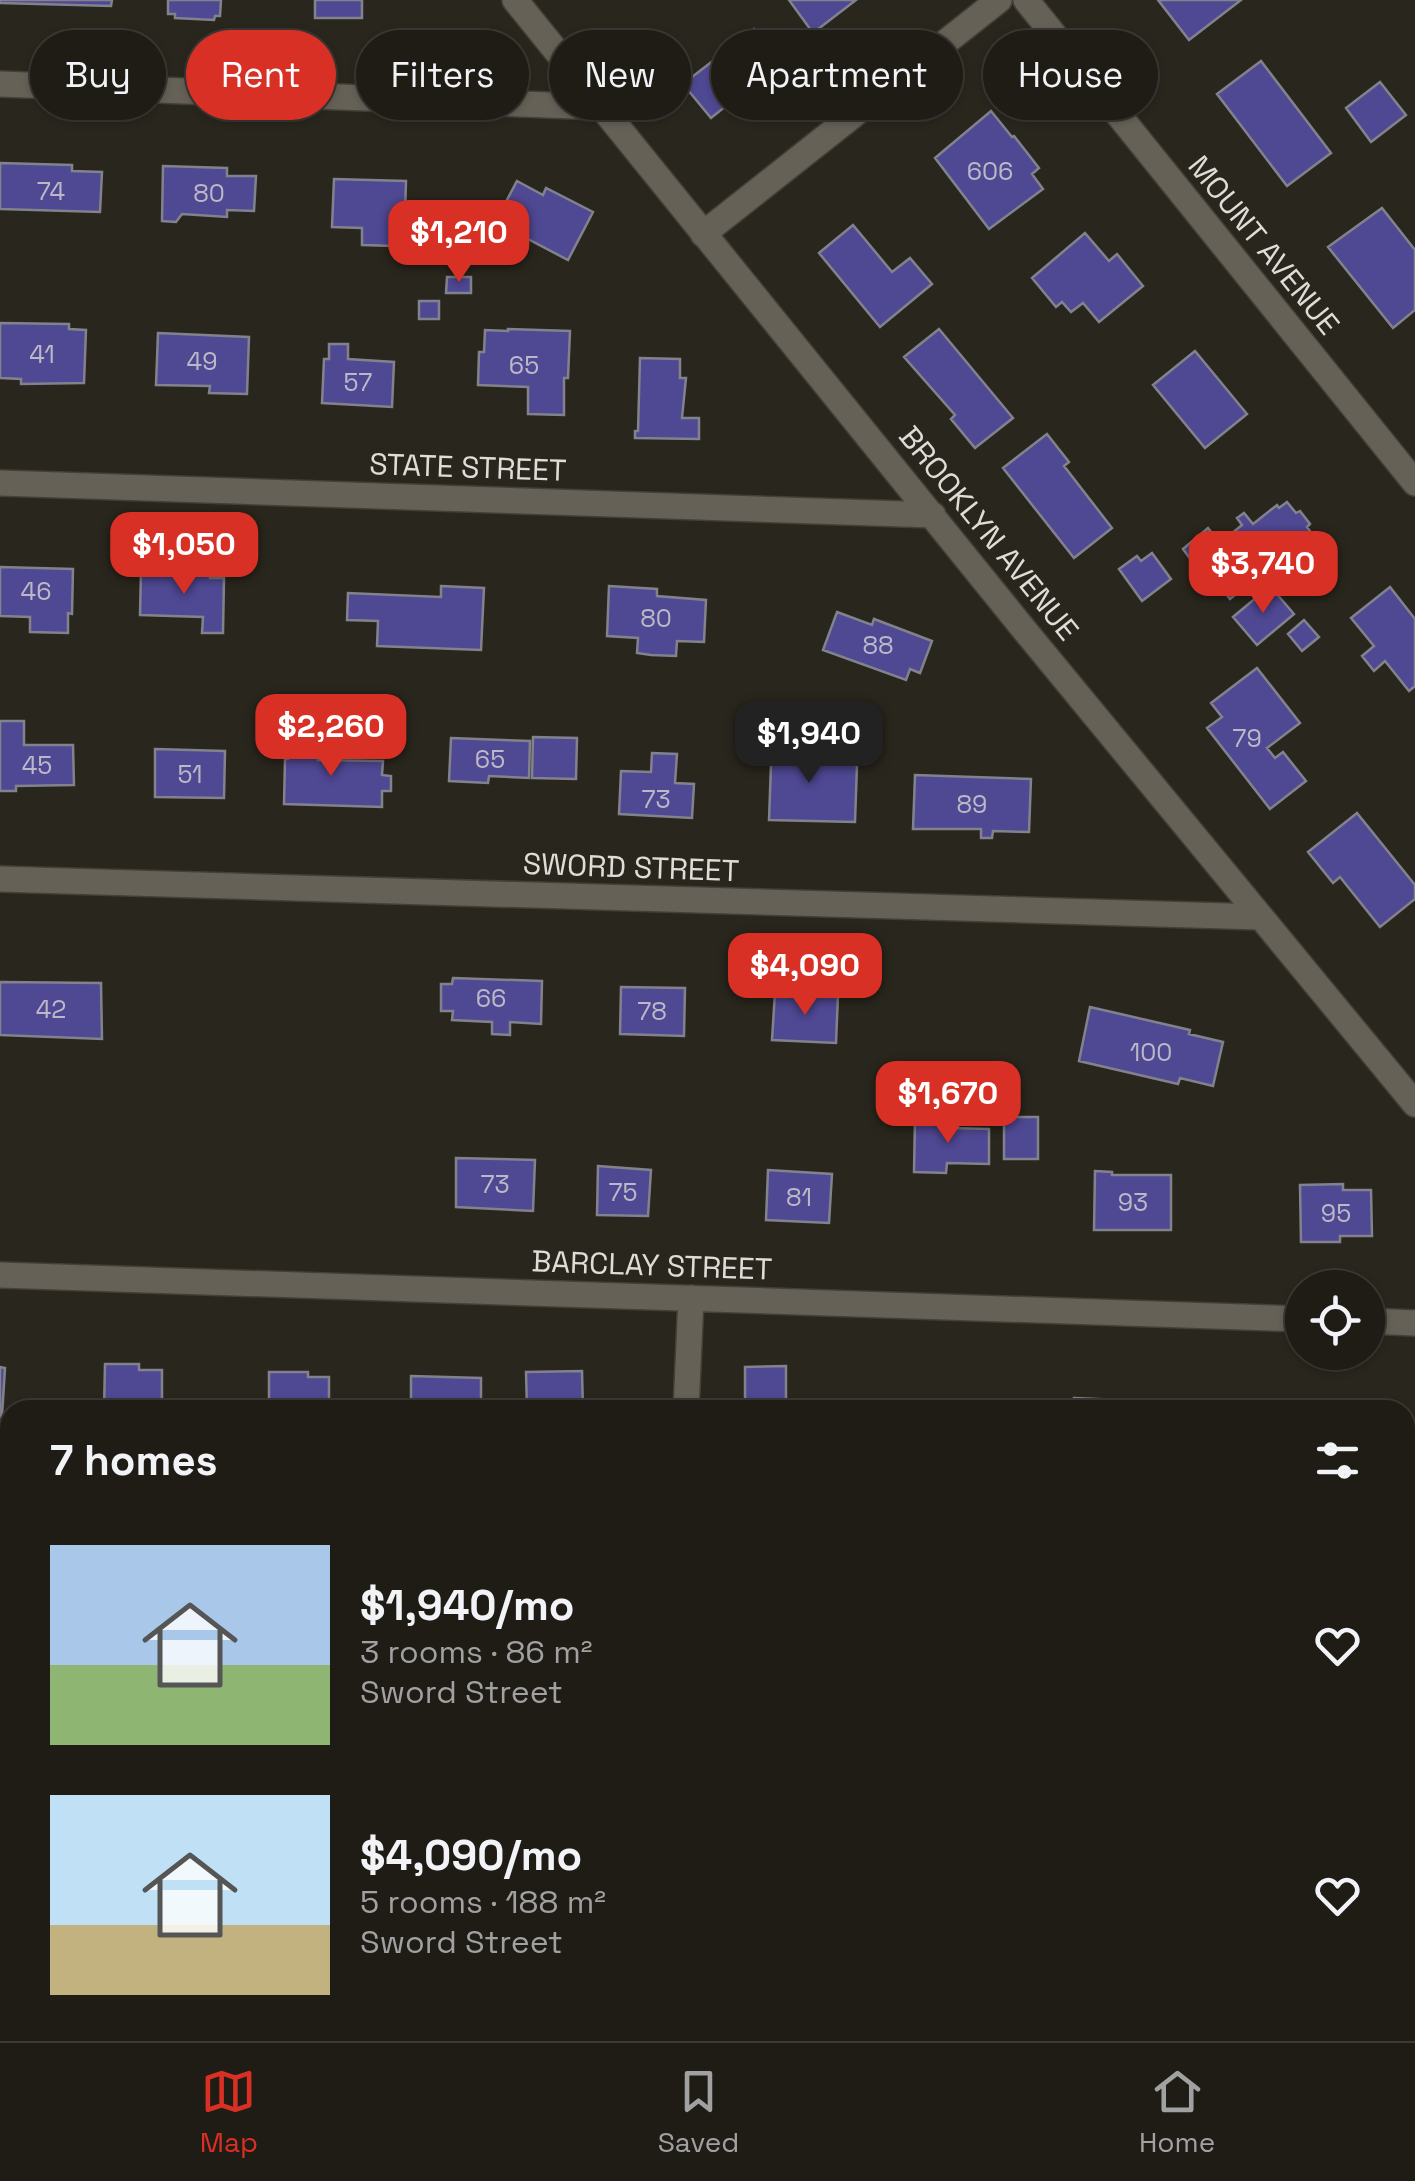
<!DOCTYPE html>
<meta charset="utf-8">
<style>
body{margin:0;font-family:"Space Grotesk",sans-serif;background:#2c2923;color:#f1f3f6;height:100vh;display:flex;flex-direction:column;font-size:38px;white-space:nowrap}
*{box-sizing:border-box;margin:0}
p{font-size:32px;color:#a1a1a1}
.icon{flex:none;width:55px;height:55px;fill:none;stroke:currentColor;stroke-width:2;stroke-linecap:round;stroke-linejoin:round}
.map{position:relative;flex:1;overflow:hidden}
.details{position:absolute;left:0px;top:1400px;width:1415px;height:642px;display:flex;flex-direction:column;background:#1f1c16;border-radius:30px 30px 0 0;box-shadow:0 2px 8px #0004,0 0 0 2px #3c3a35}
.details>*{flex:none}
.hud{position:absolute;left:30px;top:30px;width:1355px;height:90px;display:flex;gap:20px}
.buttons{position:absolute;left:1285px;top:1270px;display:grid;gap:20px}
.buttons a{display:grid;place-items:center;width:100px;height:100px;border-radius:50%;background:#1f1c16;box-shadow:0 2px 8px #0004,0 0 0 2px #3c3a35;font-size:50px}
.price{position:absolute;translate:-50% -85px;padding:0 22px;border-radius:20px;background:#d93025;color:#fff;font-size:32px;line-height:65px;filter:drop-shadow(0 2px 5px #0008)}
.price::after{content:'';position:absolute;left:50%;top:60px;width:30px;height:22px;margin-left:-15px;background:inherit;clip-path:polygon(0 0,100% 0,50% 100%)}
.price.on{background:#222;color:#fff}
ul{padding:0;list-style:none}
li{display:flex;align-items:center;gap:30px;height:250px;padding:0 50px}
li span{display:grid;place-items:center;flex:none;width:280px;height:200px;border-radius:0px;color:#555}
li>.icon{margin-inline-start:auto}
span .icon{width:120px;height:120px;fill:#fffc;stroke-width:1}
li b{font-size:42px}
h2{display:flex;justify-content:space-between;align-items:center;height:120px;padding:0 50px;font-size:42px}
.chip{padding:0 35px;border-radius:45px;background:#1f1c16;box-shadow:0 2px 8px #0004,0 0 0 2px #3c3a35;font-size:35px;line-height:90px}
.chip.on{background:#d93025;color:#fff}
.menu{display:flex;justify-content:space-around;align-items:center;height:140px;border-top:2px solid #3c3a35;background:#1f1c16;font-size:28px;color:#a1a1a1}
.menu a{display:grid;justify-items:center;gap:5px}
.menu .on{color:#d93025}
.map>svg:first-child{display:block}
.built{fill:#332d1e}
.green{fill:#5d4d1e}
.building{fill:#4f4893;stroke:#82828d;stroke-width:2.5}
.lines{fill:none;stroke-linecap:round;stroke-linejoin:round}
.minor-casing{stroke:#434039;stroke-width:28}
.minor{stroke:#656157;stroke-width:25}
.labels{text-anchor:middle;dominant-baseline:central;stroke-width:10;stroke-linejoin:round;paint-order:stroke}
.number-label{font-size:25px;fill:#bcb8c7}
.street-label{font-size:30px;fill:#e0ddd8;stroke:#29261d}
</style>
<div class="map">
<svg width="1415" height="2041" viewBox="0 0 1415 2041">
<rect width="100%" height="100%" fill="#29261d"/>
<!-- built -->
<path class="built" d="M 1405,1757 L 1415,1757 L 1415,2041 L 876,2041 L 877,2032 L 1405,2032 Z"/>
<!-- green -->
<path class="green" d="M 1405,1819 L 1415,1820 L 1415,2041 L 1222,2041 L 1223,2032 L 1405,2032 Z"/>
<!-- building -->
<path class="building" d="M 0,0 L 112,0 L 111,6 L 0,3 Z
M 168,0 L 221,0 L 220,16 L 215,16 L 214,20 L 175,18 L 175,14 L 168,14 Z
M 315,0 L 362,0 L 362,18 L 315,18 Z
M 789,0 L 856,0 L 813,33 Z
M 1158,0 L 1241,0 L 1189,40 Z
M 754,29 L 778,61 L 765,71 L 767,73 L 711,118 L 683,84 Z
M 1261,61 L 1331,153 L 1287,186 L 1217,94 Z
M 1380,82 L 1406,115 L 1371,142 L 1346,108 Z
M 991,111 L 1012,137 L 1014,136 L 1039,168 L 1032,174 L 1043,189 L 989,229 L 935,158 Z
M 0,163 L 72,165 L 72,171 L 102,172 L 100,212 L 0,209 Z
M 163,166 L 227,168 L 227,176 L 256,176 L 254,211 L 227,210 L 227,217 L 182,214 L 176,222 L 162,221 Z
M 334,179 L 406,181 L 405,216 L 395,216 L 394,246 L 362,245 L 362,228 L 332,227 Z
M 517,181 L 543,195 L 546,188 L 593,212 L 568,260 L 522,236 L 519,242 L 492,228 Z
M 1382,208 L 1415,250 L 1415,310 L 1393,328 L 1328,247 Z
M 853,225 L 892,272 L 910,258 L 932,284 L 880,327 L 819,253 Z
M 1085,233 L 1109,261 L 1117,254 L 1143,286 L 1099,322 L 1083,303 L 1071,312 L 1062,302 L 1056,307 L 1032,278 Z
M 447,277 L 471,277 L 471,293 L 446,293 Z
M 419,301 L 439,301 L 439,319 L 419,319 Z
M 0,323 L 69,324 L 69,329 L 86,330 L 84,383 L 21,384 L 21,379 L 0,378 Z
M 508,329 L 570,331 L 568,378 L 564,378 L 564,415 L 528,414 L 528,387 L 478,385 L 479,352 L 484,352 L 485,330 L 508,331 Z
M 939,329 L 1013,418 L 975,448 L 951,419 L 955,415 L 904,357 Z
M 158,333 L 249,337 L 247,394 L 209,393 L 210,386 L 156,385 Z
M 329,344 L 348,344 L 348,359 L 394,362 L 392,407 L 322,403 L 324,359 L 329,359 Z
M 1195,351 L 1247,414 L 1205,448 L 1153,385 Z
M 640,358 L 680,359 L 680,378 L 686,378 L 682,418 L 699,418 L 699,439 L 635,438 L 635,431 L 638,431 Z
M 1047,434 L 1069,462 L 1064,466 L 1112,528 L 1074,558 L 1003,468 Z
M 1287,502 L 1296,513 L 1300,511 L 1310,524 L 1307,527 L 1312,534 L 1230,599 L 1216,581 L 1210,586 L 1183,549 L 1208,528 L 1223,547 L 1228,543 L 1225,539 L 1242,525 L 1237,518 L 1244,513 L 1253,524 L 1277,505 L 1279,508 Z
M 1152,553 L 1171,579 L 1142,601 L 1119,569 L 1137,556 L 1141,561 Z
M 0,567 L 73,569 L 72,614 L 68,613 L 68,633 L 30,632 L 30,617 L 0,616 Z
M 141,570 L 210,572 L 210,578 L 224,578 L 223,633 L 202,633 L 203,617 L 140,615 Z
M 441,586 L 484,588 L 481,650 L 377,646 L 378,621 L 347,620 L 348,593 L 441,597 Z
M 609,586 L 657,589 L 657,596 L 706,600 L 704,642 L 677,641 L 676,656 L 651,655 L 637,653 L 638,638 L 607,636 Z
M 1270,586 L 1294,614 L 1257,645 L 1233,617 Z
M 1390,587 L 1415,619 L 1415,686 L 1409,691 L 1385,661 L 1374,671 L 1362,656 L 1374,646 L 1351,618 Z
M 837,612 L 872,625 L 874,619 L 932,641 L 920,673 L 910,669 L 906,680 L 823,650 Z
M 1304,620 L 1319,637 L 1302,651 L 1288,634 Z
M 1257,668 L 1300,723 L 1267,748 L 1275,758 L 1283,752 L 1306,781 L 1270,809 L 1207,728 L 1222,717 L 1211,703 Z
M 0,721 L 24,721 L 24,745 L 73,745 L 74,785 L 16,786 L 16,791 L 0,791 Z
M 533,737 L 577,738 L 576,779 L 532,778 Z
M 772,737 L 808,738 L 807,764 L 857,765 L 855,822 L 769,820 Z
M 451,738 L 530,741 L 529,778 L 489,776 L 488,783 L 449,781 Z
M 288,739 L 319,740 L 318,760 L 383,761 L 382,775 L 391,776 L 391,791 L 382,791 L 382,807 L 284,804 L 285,759 L 288,759 Z
M 155,749 L 225,751 L 224,798 L 155,797 Z
M 652,753 L 677,754 L 675,783 L 694,784 L 692,818 L 619,814 L 621,771 L 651,772 Z
M 915,775 L 1031,779 L 1029,832 L 993,831 L 992,838 L 981,838 L 981,829 L 913,829 Z
M 1357,813 L 1415,885 L 1415,899 L 1380,927 L 1340,877 L 1333,883 L 1308,852 Z
M 453,978 L 542,981 L 541,1024 L 510,1022 L 510,1035 L 492,1034 L 492,1022 L 452,1020 L 453,1011 L 441,1011 L 441,984 L 452,984 Z
M 0,982 L 101,983 L 102,1039 L 0,1035 Z
M 621,987 L 685,988 L 684,1036 L 620,1034 Z
M 775,992 L 838,995 L 836,1043 L 772,1040 Z
M 1090,1007 L 1190,1030 L 1189,1034 L 1223,1042 L 1213,1086 L 1180,1078 L 1178,1084 L 1079,1061 Z
M 1004,1117 L 1038,1117 L 1038,1159 L 1004,1159 Z
M 915,1119 L 950,1121 L 950,1128 L 989,1129 L 989,1164 L 947,1163 L 946,1173 L 914,1172 Z
M 456,1158 L 535,1160 L 533,1211 L 456,1207 Z
M 598,1166 L 651,1170 L 648,1216 L 597,1215 Z
M 768,1170 L 832,1174 L 829,1223 L 766,1220 Z
M 1095,1171 L 1112,1172 L 1112,1175 L 1171,1175 L 1171,1230 L 1094,1230 Z
M 1343,1184 L 1343,1190 L 1371,1190 L 1372,1236 L 1340,1236 L 1340,1242 L 1301,1242 L 1300,1185 Z
M 105,1364 L 139,1364 L 139,1370 L 162,1370 L 162,1400 L 133,1400 L 133,1410 L 104,1410 Z
M 786,1366 L 786,1410 L 745,1410 L 745,1367 Z
M 0,1367 L 5,1368 L 1,1432 L 0,1432 Z
M 582,1371 L 583,1410 L 527,1410 L 526,1372 Z
M 269,1372 L 308,1372 L 308,1377 L 329,1377 L 329,1403 L 309,1403 L 308,1410 L 269,1410 Z
M 411,1376 L 481,1378 L 481,1410 L 411,1410 Z
M 1074,1398 L 1144,1401 L 1144,1410 L 1074,1410 Z
M 884,1401 L 997,1405 L 997,1410 L 884,1410 Z
M 0,1541 L 9,1542 L 7,1586 L 0,1585 Z
M 1405,1599 L 1415,1599 L 1415,1644 L 1405,1643 Z"/>
<g class="lines">
<!-- minor casing -->
<g class="minor-casing">
<path id="minor" d="M 515,0 L 1022,627 L 1415,1104
M 1026,0 L 1415,483
M 0,84 L 600,107
M 703,234 L 999,0
M 0,483 L 933,515
M 0,879 L 1260,917
M 0,1275 L 1302,1319
M 1368,1321 L 1415,1323
M 686,1410 L 691,1298
M 0,1668 L 10,1668
M 1405,1717 L 1415,1718
M 664,2041 L 664,2032"/>
</g>
<!-- minor -->
<use href="#minor" class="minor"/>
</g>
<g class="labels">
<!-- number labels -->
<g class="number-label">
<text x="990" y="171">606</text>
<text x="51" y="191">74</text>
<text x="209" y="193">80</text>
<text x="42" y="354">41</text>
<text x="202" y="361">49</text>
<text x="524" y="365">65</text>
<text x="358" y="382">57</text>
<text x="36" y="591">46</text>
<text x="656" y="618">80</text>
<text x="878" y="645">88</text>
<text x="1247" y="738">79</text>
<text x="490" y="759">65</text>
<text x="37" y="765">45</text>
<text x="190" y="774">51</text>
<text x="656" y="799">73</text>
<text x="972" y="804">89</text>
<text x="491" y="998">66</text>
<text x="51" y="1009">42</text>
<text x="652" y="1011">78</text>
<text x="1151" y="1052">100</text>
<text x="495" y="1184">73</text>
<text x="623" y="1192">75</text>
<text x="799" y="1197">81</text>
<text x="1133" y="1202">93</text>
<text x="1336" y="1213">95</text>
</g>
<!-- street labels -->
<g class="street-label">
<text transform="translate(1264 245) rotate(51)">MOUNT AVENUE</text>
<text transform="translate(468 467) rotate(2)">STATE STREET</text>
<text transform="translate(989 533) rotate(51)">BROOKLYN AVENUE</text>
<text transform="translate(631 867) rotate(2)">SWORD STREET</text>
<text transform="translate(652 1265) rotate(2)">BARCLAY STREET</text>
</g>
</g>
</svg>
<div class="buttons">
<a><svg class="icon" aria-label="locate" viewBox="0 0 24 24"><circle cx="12" cy="12" r="6"/><path d="M12 2v4M12 18v4M2 12h4M18 12h4"/></svg></a>
</div>
<b class="price" style="left:459px;top:285px">$1,210</b>
<b class="price" style="left:184px;top:597px">$1,050</b>
<b class="price" style="left:1263px;top:616px">$3,740</b>
<b class="price" style="left:331px;top:779px">$2,260</b>
<b class="price on" style="left:809px;top:786px">$1,940</b>
<b class="price" style="left:805px;top:1018px">$4,090</b>
<b class="price" style="left:948px;top:1146px">$1,670</b>
<div class="hud">
<a class="chip">Buy</a>
<a class="chip on">Rent</a>
<a class="chip">Filters</a>
<a class="chip">New</a>
<a class="chip">Apartment</a>
<a class="chip">House</a>
</div>
<section class="details">
<h2>7 homes<svg class="icon" aria-label="filters" viewBox="0 0 24 24"><path d="M4 7h16M4 17h16"/><circle cx="9" cy="7" r="2"/><circle cx="15" cy="17" r="2"/></svg></h2>
<ul>
<li><span style="background:linear-gradient(#a9c7e8 60%,#8fb573 0)"><svg class="icon" aria-label="home" viewBox="0 0 24 24"><path d="M3 11l9-7 9 7M6 9v11h12V9"/></svg></span><div><b>$1,940/mo</b><p>3 rooms · 86 m²</p><p>Sword Street</p></div><svg class="icon" aria-label="heart" viewBox="0 0 24 24"><path d="M12 20l-8-8c-3-5 5-10 8-4 3-6 11-1 8 4z"/></svg></li>
<li><span style="background:linear-gradient(#bfe0f5 65%,#c2b280 0)"><svg class="icon" aria-label="home" viewBox="0 0 24 24"><path d="M3 11l9-7 9 7M6 9v11h12V9"/></svg></span><div><b>$4,090/mo</b><p>5 rooms · 188 m²</p><p>Sword Street</p></div><svg class="icon" aria-label="heart" viewBox="0 0 24 24"><path d="M12 20l-8-8c-3-5 5-10 8-4 3-6 11-1 8 4z"/></svg></li>
</ul>
</section>
</div>
<nav class="menu">
<a class="on"><svg class="icon" aria-label="map" viewBox="0 0 24 24"><path d="M3 6l6-2 6 2 6-2v14l-6 2-6-2-6 2zM9 4v14M15 6v14"/></svg>Map</a>
<a><svg class="icon" aria-label="saved" viewBox="0 0 24 24"><path d="M7 4h10v16l-5-4-5 4z"/></svg>Saved</a>
<a><svg class="icon" aria-label="home" viewBox="0 0 24 24"><path d="M3 11l9-7 9 7M6 9v11h12V9"/></svg>Home</a>
</nav>
